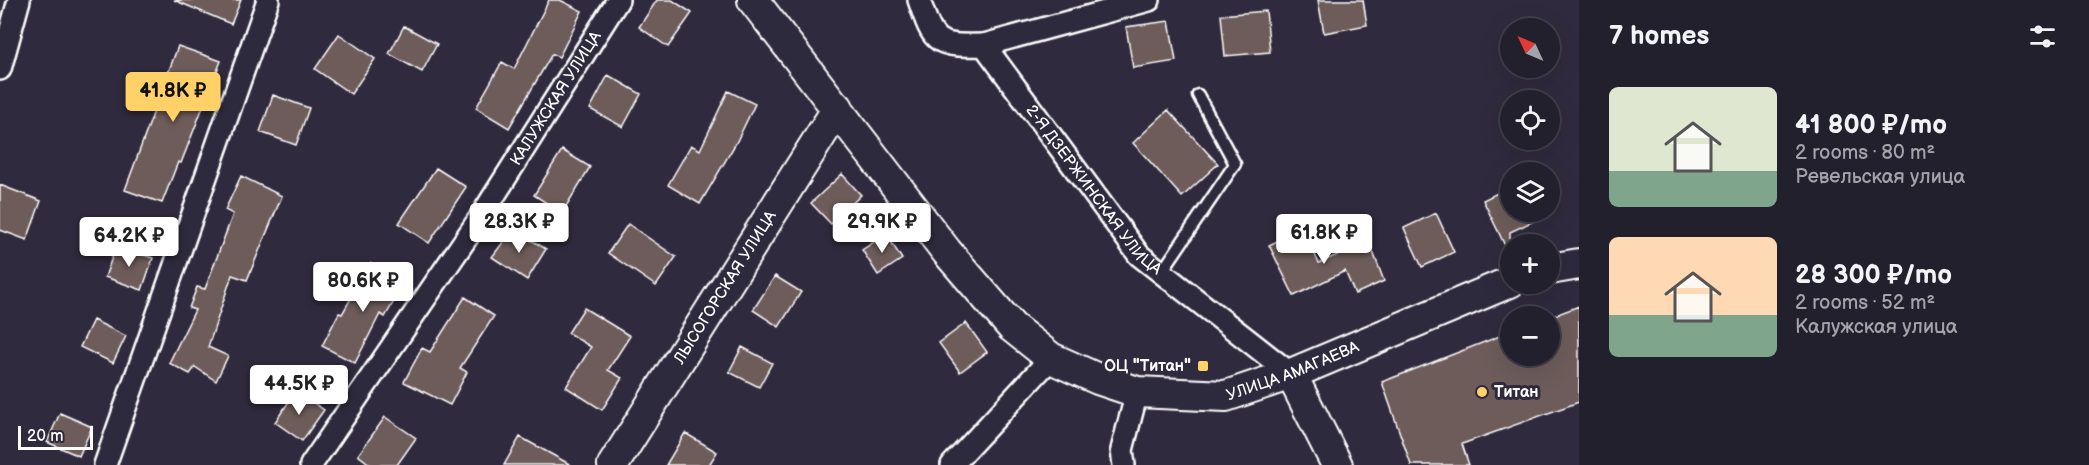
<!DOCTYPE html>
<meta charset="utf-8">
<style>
body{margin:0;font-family:"Balsamiq Sans",sans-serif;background:#2f2d3a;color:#f1f3f6;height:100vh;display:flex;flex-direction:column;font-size:22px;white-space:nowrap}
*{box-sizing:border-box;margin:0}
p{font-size:20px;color:#a3a3aa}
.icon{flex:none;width:33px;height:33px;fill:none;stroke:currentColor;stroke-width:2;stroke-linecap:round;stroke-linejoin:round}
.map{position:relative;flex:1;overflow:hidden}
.drawer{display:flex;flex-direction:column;background:#23202e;width:510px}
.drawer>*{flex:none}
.needle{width:39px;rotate:314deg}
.tools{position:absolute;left:1500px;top:18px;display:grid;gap:12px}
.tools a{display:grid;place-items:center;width:60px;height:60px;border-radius:50%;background:#23202e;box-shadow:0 6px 24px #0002,0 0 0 2px #403e4a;font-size:30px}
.scale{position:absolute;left:18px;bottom:15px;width:75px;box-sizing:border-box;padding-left:6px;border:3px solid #fff;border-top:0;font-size:16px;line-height:21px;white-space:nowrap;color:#fff;-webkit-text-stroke:4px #2f2a3d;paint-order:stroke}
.price{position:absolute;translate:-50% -51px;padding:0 14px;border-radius:6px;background:#fff;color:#222;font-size:20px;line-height:39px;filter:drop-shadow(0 2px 3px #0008)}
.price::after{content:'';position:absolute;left:50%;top:36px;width:18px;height:14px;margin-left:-9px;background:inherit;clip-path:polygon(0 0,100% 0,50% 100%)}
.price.current{background:#ffd166;color:#111}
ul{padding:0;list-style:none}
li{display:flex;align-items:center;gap:18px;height:150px;padding:0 30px}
li span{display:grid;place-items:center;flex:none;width:168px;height:120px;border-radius:9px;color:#555}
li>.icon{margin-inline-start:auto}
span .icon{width:72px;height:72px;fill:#fffc;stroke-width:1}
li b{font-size:26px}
h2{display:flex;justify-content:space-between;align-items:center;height:72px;padding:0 30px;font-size:26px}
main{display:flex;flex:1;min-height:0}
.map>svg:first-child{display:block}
.building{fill:#6d5b5a;stroke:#fff;stroke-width:1.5}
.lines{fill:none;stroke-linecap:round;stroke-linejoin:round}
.lane-casing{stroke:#fff;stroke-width:15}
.street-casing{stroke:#fff;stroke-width:26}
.secondary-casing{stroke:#fff;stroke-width:34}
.lane{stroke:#2f2a3d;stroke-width:10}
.street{stroke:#2f2a3d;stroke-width:21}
.secondary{stroke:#2f2a3d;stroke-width:30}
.poi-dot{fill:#ffd166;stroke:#2f2a3d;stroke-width:2}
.labels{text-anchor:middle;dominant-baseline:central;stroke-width:6;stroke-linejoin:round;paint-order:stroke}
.street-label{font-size:16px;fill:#fff;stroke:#2f2a3d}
.poi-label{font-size:16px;font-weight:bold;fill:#fff;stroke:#2f2a3d;text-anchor:end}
</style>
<main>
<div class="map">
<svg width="1579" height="465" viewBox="0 0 1579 465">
<rect width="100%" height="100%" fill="#2f2a3d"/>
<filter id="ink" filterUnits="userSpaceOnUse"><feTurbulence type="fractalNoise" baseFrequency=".0167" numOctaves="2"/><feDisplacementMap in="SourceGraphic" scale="12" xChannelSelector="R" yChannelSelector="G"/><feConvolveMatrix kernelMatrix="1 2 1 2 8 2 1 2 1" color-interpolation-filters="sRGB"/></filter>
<g filter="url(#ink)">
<!-- building -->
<path class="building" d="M 174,0 L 241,0 L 231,24 Z
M 549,0 L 560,0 L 582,11 L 559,57 L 552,54 L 509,128 L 476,108 L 502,62 L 514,69 Z
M 657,0 L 672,0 L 692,13 L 668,47 L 639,27 Z
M 1318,0 L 1363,0 L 1367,25 L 1324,33 Z
M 1266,11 L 1270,52 L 1225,56 L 1221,15 Z
M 1169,21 L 1176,61 L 1133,68 L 1126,27 Z
M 404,26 L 437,44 L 422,72 L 389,54 Z
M 339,34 L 375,59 L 351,94 L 315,69 Z
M 178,46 L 221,61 L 181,163 L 178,162 L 162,203 L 125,190 Z
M 608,75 L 641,94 L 623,127 L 590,109 Z
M 728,91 L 755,104 L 736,143 L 700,204 L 668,185 L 691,145 L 700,150 Z
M 273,95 L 309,108 L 296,145 L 260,132 Z
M 1168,110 L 1218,164 L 1182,197 L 1133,143 Z
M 562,150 L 590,167 L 562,213 L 534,195 Z
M 436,168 L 466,187 L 429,243 L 399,223 Z
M 842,174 L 861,195 L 831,224 L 811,203 Z
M 241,176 L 282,196 L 247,280 L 232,275 L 208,347 L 228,356 L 216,381 L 195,367 L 190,374 L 169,363 L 195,310 L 189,308 L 197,287 L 205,289 L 233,214 L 225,210 Z
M 0,185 L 41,201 L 27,240 L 0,230 Z
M 1510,187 L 1510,212 L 1553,212 L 1510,232 L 1510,256 L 1483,200 Z
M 1436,213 L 1454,252 L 1422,267 L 1404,228 Z
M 628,224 L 676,257 L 656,286 L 608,253 Z
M 513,229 L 546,249 L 527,280 L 492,257 Z
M 1302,229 L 1319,263 L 1369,241 L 1384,281 L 1355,294 L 1345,271 L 1294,296 L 1269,245 Z
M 886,234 L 902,259 L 878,275 L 862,250 Z
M 116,246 L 153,258 L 142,290 L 105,277 Z
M 371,263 L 405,282 L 385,317 L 380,314 L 355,363 L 322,346 L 339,313 L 342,314 Z
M 775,276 L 801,292 L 779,327 L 753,310 Z
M 465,297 L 494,316 L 460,368 L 467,372 L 450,405 L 404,382 L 422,348 L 430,352 Z
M 1579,306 L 1579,402 L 1462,444 L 1469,465 L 1411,465 L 1382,382 L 1510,332 L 1510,356 L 1550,356 L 1550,317 Z
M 584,308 L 630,336 L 608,370 L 622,378 L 602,410 L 566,387 L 591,347 L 568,333 Z
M 93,320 L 126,336 L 113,363 L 80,347 Z
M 966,323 L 987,352 L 960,372 L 939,343 Z
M 742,347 L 772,363 L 759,387 L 729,372 Z
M 296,391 L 324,410 L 302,441 L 275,422 Z
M 60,413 L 92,427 L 79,456 L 47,442 Z
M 385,417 L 416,438 L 397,465 L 371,465 L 358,455 Z
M 685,433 L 717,452 L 709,465 L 666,465 Z
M 520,437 L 571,465 L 504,465 Z"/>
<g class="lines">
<!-- lane casing -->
<g class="lane-casing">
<path id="lane" d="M 1161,273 L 1235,164 L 1198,95"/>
</g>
<!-- street casing -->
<g class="street-casing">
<g id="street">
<path id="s1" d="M 919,0 C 934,45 936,46 984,45 L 1139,255 L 1291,374"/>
<path d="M 984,45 L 1149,0"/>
<path d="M 0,69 L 19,0"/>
<path d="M 105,465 L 268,0"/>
<path id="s2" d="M 311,465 L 480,218 L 618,0"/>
<path d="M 952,465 L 1051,358"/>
<path d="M 1124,465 L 1122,450 L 1137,392"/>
</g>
</g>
<!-- secondary casing -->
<g class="secondary-casing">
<g id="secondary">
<path id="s3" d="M 753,0 L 947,252 L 1012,327 L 1051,358 L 1098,379 L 1137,392 L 1226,396 L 1291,374 L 1510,282"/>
<path d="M 1550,269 L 1579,264"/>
<path d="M 1291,374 L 1337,465"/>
<path id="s4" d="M 613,465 L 838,108"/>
</g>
</g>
<!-- lane -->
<use href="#lane" class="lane"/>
<!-- street -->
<use href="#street" class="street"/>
<!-- secondary -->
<use href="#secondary" class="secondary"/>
</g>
</g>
<!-- markers -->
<g class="poi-dot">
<rect x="1197" y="360" width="12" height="12" rx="3"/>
<circle cx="1482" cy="392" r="6"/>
</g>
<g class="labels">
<!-- street labels -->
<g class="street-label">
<text stroke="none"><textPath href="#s2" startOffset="441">КАЛУЖСКАЯ УЛИЦА</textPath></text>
<text stroke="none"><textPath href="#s1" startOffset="273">2-Я ДЗЕРЖИНСКАЯ УЛИЦА</textPath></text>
<text stroke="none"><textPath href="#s4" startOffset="210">ЛЫСОГОРСКАЯ УЛИЦА</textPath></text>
<text stroke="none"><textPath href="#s3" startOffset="720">УЛИЦА АМАГАЕВА</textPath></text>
</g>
<!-- poi labels -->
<g class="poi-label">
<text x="1191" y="366">ОЦ "Титан"</text>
<text x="1494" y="392" text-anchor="start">Титан</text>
</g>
</g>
</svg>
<div class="tools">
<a><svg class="needle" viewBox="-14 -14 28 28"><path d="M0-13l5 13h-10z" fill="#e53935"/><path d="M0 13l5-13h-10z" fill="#a3a3aa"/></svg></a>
<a><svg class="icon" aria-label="locate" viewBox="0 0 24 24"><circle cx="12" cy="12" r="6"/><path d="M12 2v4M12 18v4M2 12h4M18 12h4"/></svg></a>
<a><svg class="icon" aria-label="layers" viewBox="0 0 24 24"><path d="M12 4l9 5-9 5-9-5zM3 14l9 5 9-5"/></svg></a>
<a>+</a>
<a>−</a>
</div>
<div class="scale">20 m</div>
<b class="price current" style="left:173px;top:123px">41.8K ₽</b>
<b class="price" style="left:519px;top:254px">28.3K ₽</b>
<b class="price" style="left:882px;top:254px">29.9K ₽</b>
<b class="price" style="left:1324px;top:265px">61.8K ₽</b>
<b class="price" style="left:129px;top:268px">64.2K ₽</b>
<b class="price" style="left:363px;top:313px">80.6K ₽</b>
<b class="price" style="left:299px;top:416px">44.5K ₽</b>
</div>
<section class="drawer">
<h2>7 homes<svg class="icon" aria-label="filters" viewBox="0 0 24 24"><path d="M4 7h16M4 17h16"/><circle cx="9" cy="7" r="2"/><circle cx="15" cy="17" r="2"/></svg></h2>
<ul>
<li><span style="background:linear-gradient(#dfe7d0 70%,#7fa58c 0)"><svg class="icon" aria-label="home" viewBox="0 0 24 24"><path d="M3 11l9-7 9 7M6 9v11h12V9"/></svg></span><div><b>41 800 ₽/mo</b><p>2 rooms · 80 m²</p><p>Ревельская улица</p></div></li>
<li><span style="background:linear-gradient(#ffd9b3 65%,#7fa58c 0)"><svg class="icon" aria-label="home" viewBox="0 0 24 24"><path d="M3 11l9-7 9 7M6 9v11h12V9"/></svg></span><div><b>28 300 ₽/mo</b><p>2 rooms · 52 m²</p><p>Калужская улица</p></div></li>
</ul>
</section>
</main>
